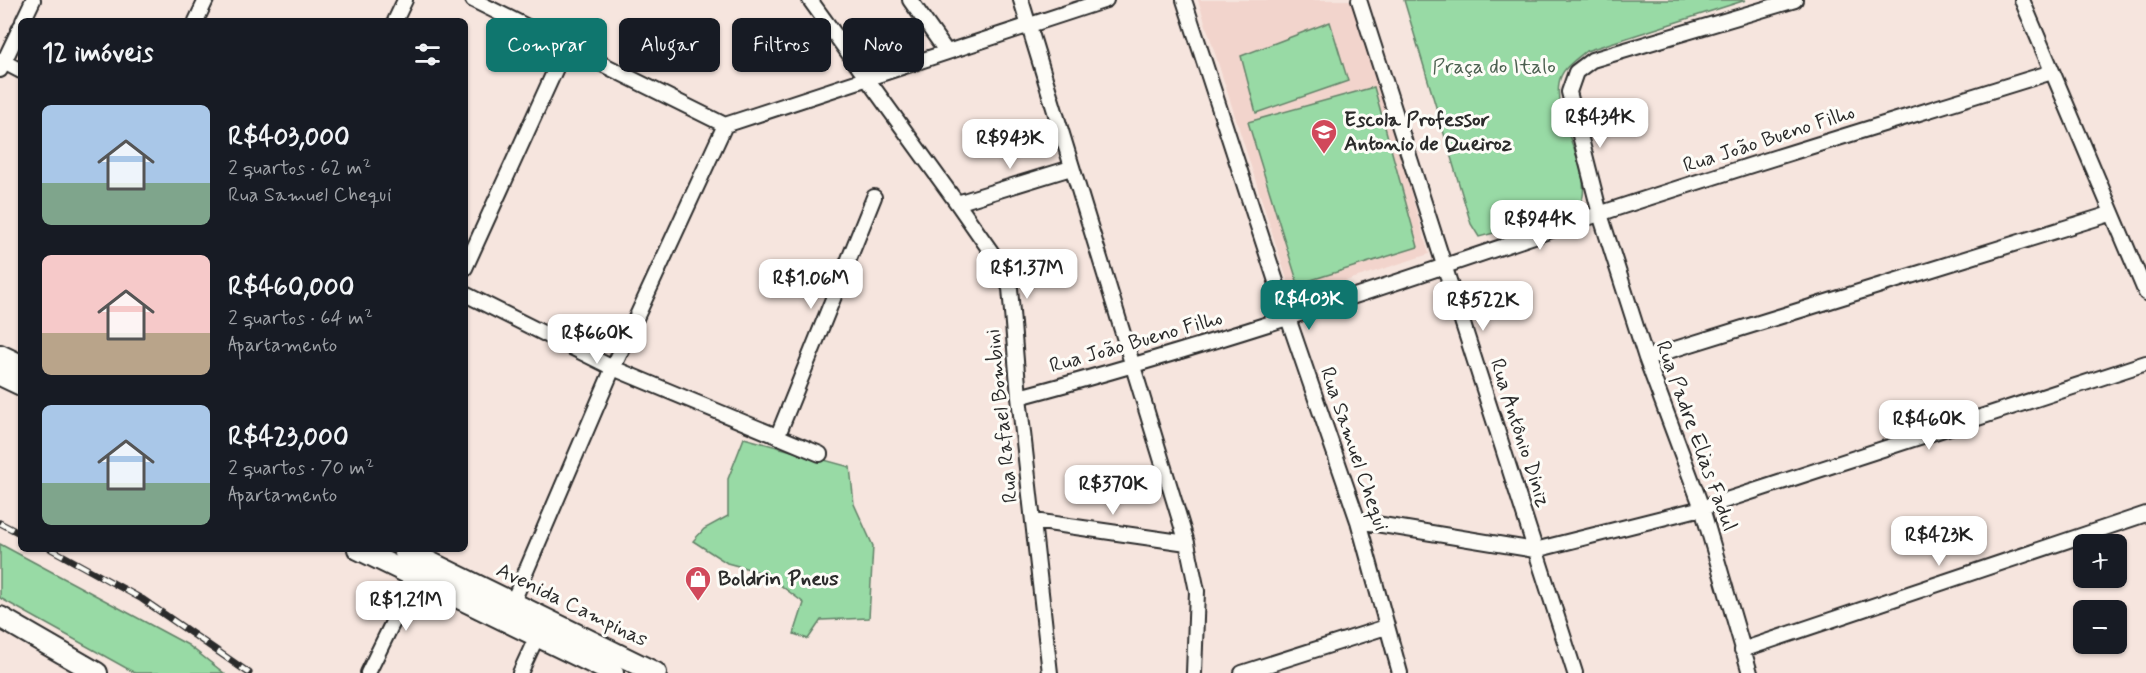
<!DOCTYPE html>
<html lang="pt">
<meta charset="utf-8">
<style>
body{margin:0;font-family:Mynerve,sans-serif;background:#20242c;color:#f1f3f6;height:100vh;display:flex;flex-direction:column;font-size:22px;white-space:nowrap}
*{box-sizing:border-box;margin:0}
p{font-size:20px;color:#9ea1a6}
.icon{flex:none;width:33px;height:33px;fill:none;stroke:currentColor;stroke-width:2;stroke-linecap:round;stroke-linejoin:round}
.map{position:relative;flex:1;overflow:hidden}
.details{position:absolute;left:18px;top:18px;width:450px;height:534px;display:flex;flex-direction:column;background:#171b24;border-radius:9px;box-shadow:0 2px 4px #0004}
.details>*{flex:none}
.hud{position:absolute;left:486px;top:18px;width:570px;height:54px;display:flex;gap:12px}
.tools{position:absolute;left:2073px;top:534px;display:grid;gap:12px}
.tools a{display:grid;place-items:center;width:54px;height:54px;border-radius:9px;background:#171b24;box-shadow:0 2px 4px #0004;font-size:30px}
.price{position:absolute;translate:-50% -51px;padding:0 14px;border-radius:12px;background:#fff;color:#222;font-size:20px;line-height:39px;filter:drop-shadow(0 2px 3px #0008)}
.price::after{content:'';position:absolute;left:50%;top:36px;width:18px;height:14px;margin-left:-9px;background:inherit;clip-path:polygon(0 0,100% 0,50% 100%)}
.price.current{background:#0f766e;color:#fff}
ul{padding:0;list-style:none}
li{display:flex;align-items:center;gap:18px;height:150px;padding:0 24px}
li span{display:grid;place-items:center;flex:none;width:168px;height:120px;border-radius:9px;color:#555}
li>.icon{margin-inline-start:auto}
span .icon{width:72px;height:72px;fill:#fffc;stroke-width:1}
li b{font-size:26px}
h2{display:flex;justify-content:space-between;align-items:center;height:72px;padding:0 24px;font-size:26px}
.chip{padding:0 21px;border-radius:9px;background:#171b24;box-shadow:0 2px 4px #0004;font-size:21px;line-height:54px}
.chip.current{background:#0f766e;color:#fff}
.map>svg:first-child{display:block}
.built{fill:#f2d4cc}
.green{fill:#98daa5;stroke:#628268;stroke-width:1.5}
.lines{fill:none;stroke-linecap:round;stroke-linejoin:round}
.minor-casing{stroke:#2b2b2b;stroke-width:18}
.secondary-casing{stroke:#2b2b2b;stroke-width:24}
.minor{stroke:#fdfcf7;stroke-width:14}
.secondary{stroke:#fdfcf7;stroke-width:20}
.rail-casing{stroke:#2b2b2b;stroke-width:7}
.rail{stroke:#fdfcf7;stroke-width:4.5;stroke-dasharray:14;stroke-linecap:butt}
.labels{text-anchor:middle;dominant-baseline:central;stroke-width:6;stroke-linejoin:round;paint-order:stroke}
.park-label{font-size:21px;fill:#4c6050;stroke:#fdfcf7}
.poi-label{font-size:21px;font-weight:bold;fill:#2b2b2b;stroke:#fdfcf7;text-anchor:start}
.street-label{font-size:21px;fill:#2b2b2b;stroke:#fdfcf7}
</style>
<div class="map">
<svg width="2146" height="673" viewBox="0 0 2146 673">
<rect width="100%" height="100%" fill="#f6e5de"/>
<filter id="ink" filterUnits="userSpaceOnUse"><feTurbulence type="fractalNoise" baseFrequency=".0167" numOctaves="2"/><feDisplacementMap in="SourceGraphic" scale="12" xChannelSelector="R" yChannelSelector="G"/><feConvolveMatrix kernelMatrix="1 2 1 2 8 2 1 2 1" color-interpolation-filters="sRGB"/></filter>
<g filter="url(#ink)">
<!-- built -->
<path class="built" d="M 1198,0 L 1354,0 L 1429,254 L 1293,298 Z"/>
<!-- green -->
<path class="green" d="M 1404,0 L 1746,0 L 1586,51 C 1575,60 1561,69 1559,83 C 1553,119 1588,161 1583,196 C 1582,202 1576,207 1573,212 L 1479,237 L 1471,224 Z
M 1330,22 L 1348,81 L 1256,113 L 1241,56 Z
M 1374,87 L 1418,247 L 1298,284 L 1248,122 Z
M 744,438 L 850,467 L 854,504 L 873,546 L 869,618 L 821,620 L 808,639 L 794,634 L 804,603 L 764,573 L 727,563 L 693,541 L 704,529 L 728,516 L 728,479 Z
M 0,544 L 188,645 L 224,673 L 135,673 L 0,598 Z"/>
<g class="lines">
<!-- minor casing -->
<g class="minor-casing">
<path id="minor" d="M 473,0 L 725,125
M 810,0 L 957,203 L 994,256 L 1010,288 L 1019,397 L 1050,673
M 910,0 L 946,51
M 1021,0 L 1187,543 L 1197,591 L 1194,673
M 1184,0 L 1288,318 L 1358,521 L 1400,673
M 1359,0 L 1575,673
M 2022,0 L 2146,293
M 23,21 L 33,0
M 196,21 L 206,0
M 395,21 L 405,0
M 0,60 L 21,71
M 0,70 L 21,26
M 725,125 L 1106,0
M 957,203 L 1071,168
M 465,268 L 566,46
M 465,294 L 613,368 L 820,454
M 1646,358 L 2110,214
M 1019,397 C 1212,346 1401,281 1590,217 C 1743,166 1898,120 2052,72
M 778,435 L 874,197
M 1034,521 L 1187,543
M 1358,521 L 1535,550 L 1702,508 L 2146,363
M 509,611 L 613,368 L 725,125
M 1742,650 L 2146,514
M 368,673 L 415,577
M 520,673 L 537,636
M 1242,673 L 1386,627
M 1750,673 L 1702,508 L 1646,358 L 1600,214 L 1569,92 L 1576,72 L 1592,60 L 1795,0"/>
</g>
<!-- secondary casing -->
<g class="secondary-casing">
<path id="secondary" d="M 0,355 L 21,365
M 0,375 L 21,385
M 358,549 L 613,673
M 403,549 L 656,673
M 0,617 L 97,673"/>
</g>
<!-- minor -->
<use href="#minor" class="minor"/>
<!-- secondary -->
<use href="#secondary" class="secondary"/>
<!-- rail casing -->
<g class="rail-casing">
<path id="rail" d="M 0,523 L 21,534
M 51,549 L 142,599 L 249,673"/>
</g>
<!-- rail -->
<use href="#rail" class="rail"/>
</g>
</g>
<!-- icons -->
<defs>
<g id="school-pin" transform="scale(1.35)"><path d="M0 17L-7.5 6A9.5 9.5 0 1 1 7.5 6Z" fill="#d1495b" stroke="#fdfcf7"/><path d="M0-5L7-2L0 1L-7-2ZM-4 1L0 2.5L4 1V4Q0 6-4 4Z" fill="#fff"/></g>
<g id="shop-pin" transform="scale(1.35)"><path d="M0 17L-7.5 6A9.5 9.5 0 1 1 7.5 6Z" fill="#d1495b" stroke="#fdfcf7"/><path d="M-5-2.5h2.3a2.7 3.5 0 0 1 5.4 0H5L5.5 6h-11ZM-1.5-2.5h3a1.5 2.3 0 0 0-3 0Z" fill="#fff"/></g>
</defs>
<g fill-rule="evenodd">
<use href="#school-pin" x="1324" y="132"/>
<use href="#shop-pin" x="698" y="579"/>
</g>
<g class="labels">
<!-- park labels -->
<g class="park-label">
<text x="1494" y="67">Praça do Italo</text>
</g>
<!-- poi labels -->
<g class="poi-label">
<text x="1344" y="120">Escola Professor<tspan x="1344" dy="24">Antonio de Queiroz</tspan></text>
<text x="718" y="579">Boldrin Pneus</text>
</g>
<!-- street labels -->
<g class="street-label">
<text transform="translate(1769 139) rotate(-18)">Rua João Bueno Filho</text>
<text transform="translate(1136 342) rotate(-16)">Rua João Bueno Filho</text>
<text transform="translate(1002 416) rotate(-96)">Rua Rafael Bombini</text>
<text transform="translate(1520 433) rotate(72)">Rua Antônio Diniz</text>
<text transform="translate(1696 436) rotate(70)">Rua Padre Elias Fadul</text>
<text transform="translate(1354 449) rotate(71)">Rua Samuel Chequi</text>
<text transform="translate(572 605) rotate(26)">Avenida Campinas</text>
</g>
</g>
</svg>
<div class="tools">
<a>+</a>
<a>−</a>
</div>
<b class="price" style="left:1600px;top:149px">R$434K</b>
<b class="price" style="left:1010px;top:170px">R$943K</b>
<b class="price" style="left:1540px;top:251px">R$944K</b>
<b class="price" style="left:1027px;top:300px">R$1.37M</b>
<b class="price" style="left:811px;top:310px">R$1.06M</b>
<b class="price current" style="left:1309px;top:331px">R$403K</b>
<b class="price" style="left:1483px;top:332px">R$522K</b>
<b class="price" style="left:597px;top:365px">R$660K</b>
<b class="price" style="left:1929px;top:451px">R$460K</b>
<b class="price" style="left:1113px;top:516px">R$370K</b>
<b class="price" style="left:1939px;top:567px">R$423K</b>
<b class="price" style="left:406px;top:632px">R$1.21M</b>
<div class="hud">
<a class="chip current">Comprar</a>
<a class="chip">Alugar</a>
<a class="chip">Filtros</a>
<a class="chip">Novo</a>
</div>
<section class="details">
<h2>12 imóveis<svg class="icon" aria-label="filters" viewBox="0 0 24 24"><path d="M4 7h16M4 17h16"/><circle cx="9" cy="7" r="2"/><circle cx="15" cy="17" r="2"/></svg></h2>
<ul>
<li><span style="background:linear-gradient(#a9c7e8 65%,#7fa58c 0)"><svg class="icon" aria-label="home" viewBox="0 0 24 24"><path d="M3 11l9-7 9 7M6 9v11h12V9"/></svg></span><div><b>R$403,000</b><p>2 quartos · 62 m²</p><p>Rua Samuel Chequi</p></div></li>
<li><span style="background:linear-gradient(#f6c9c9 65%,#b9a48a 0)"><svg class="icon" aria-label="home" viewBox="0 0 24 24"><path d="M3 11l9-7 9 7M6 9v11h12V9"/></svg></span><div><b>R$460,000</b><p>2 quartos · 64 m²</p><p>Apartamento</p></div></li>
<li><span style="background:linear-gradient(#a9c7e8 65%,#7fa58c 0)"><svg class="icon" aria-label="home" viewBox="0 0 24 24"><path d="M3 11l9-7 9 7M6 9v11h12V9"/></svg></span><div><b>R$423,000</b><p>2 quartos · 70 m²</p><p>Apartamento</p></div></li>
</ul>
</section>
</div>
